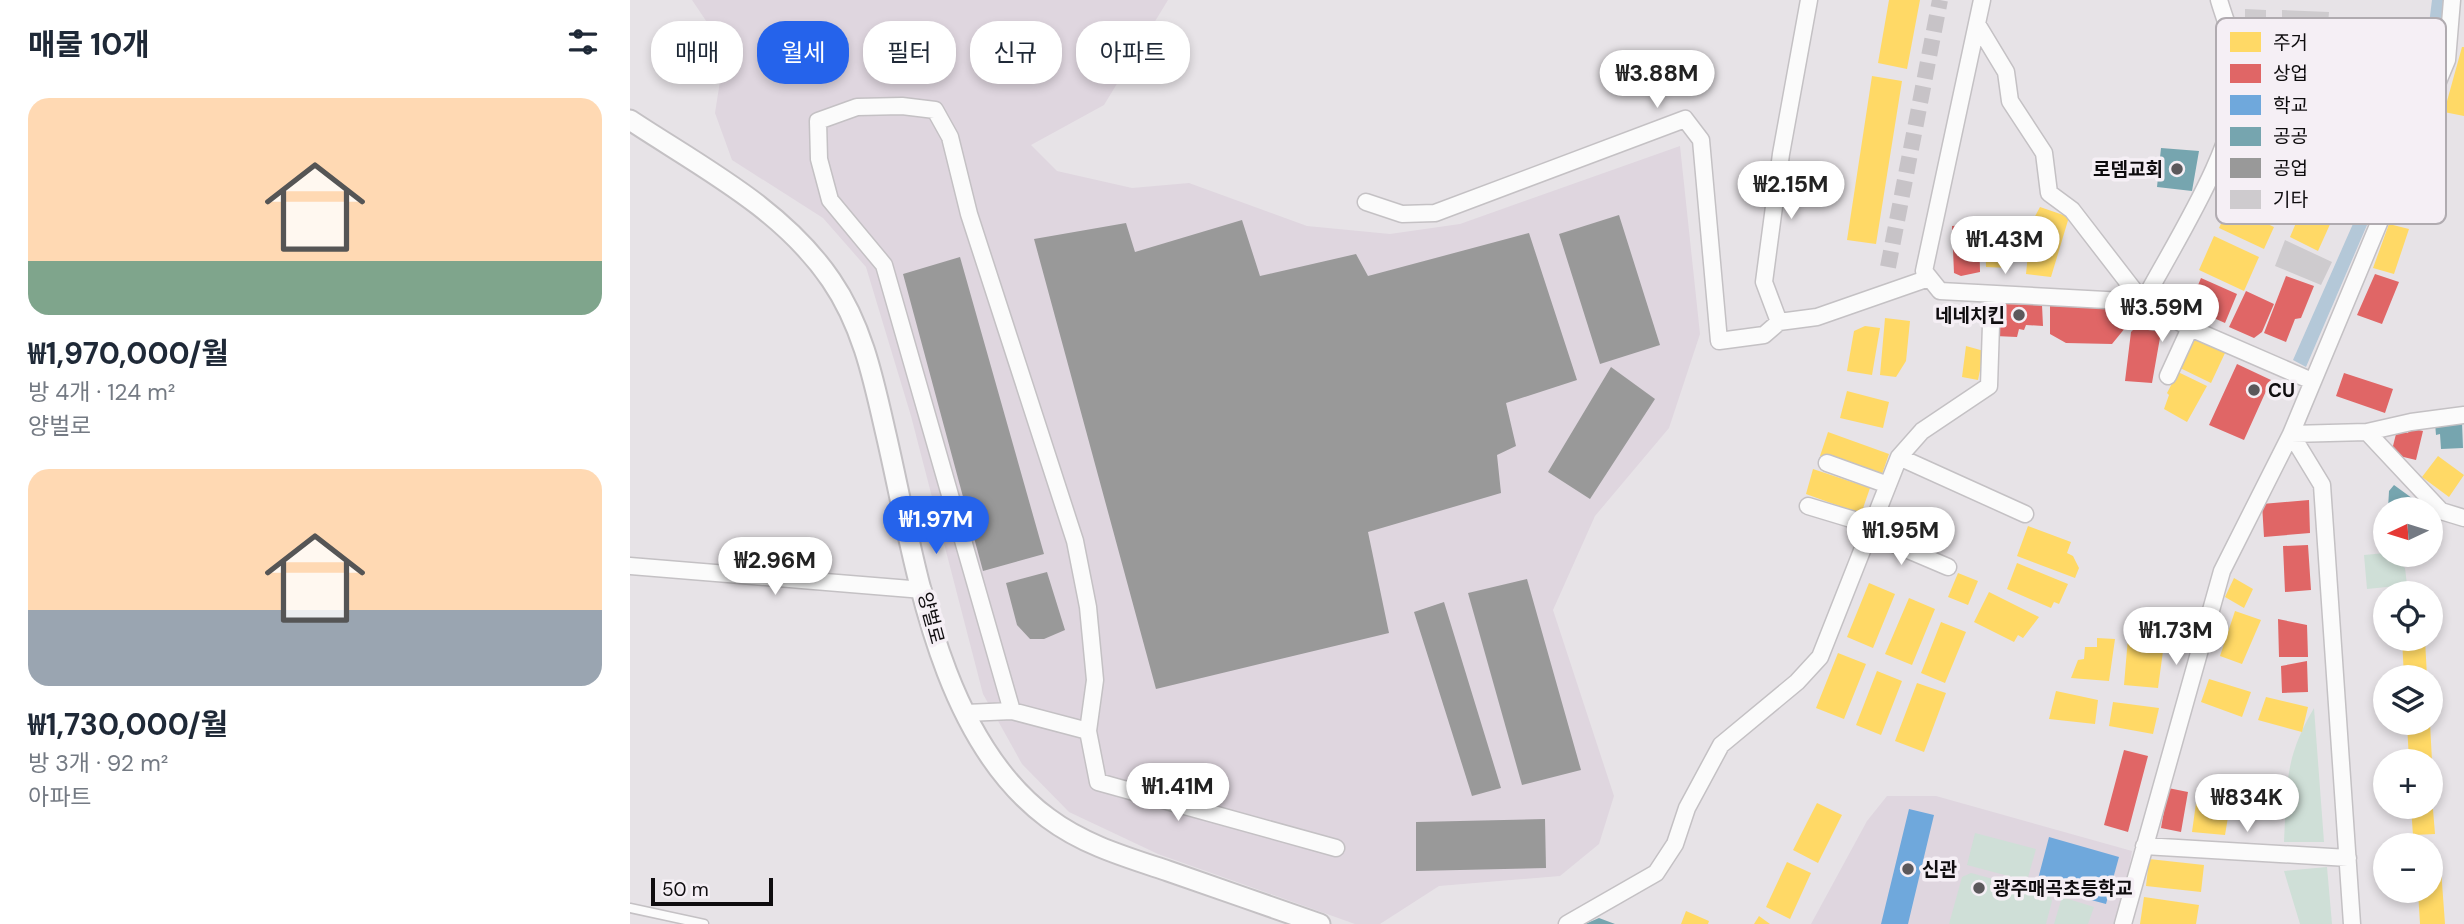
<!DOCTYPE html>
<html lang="ko">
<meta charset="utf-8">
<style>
body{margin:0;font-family:"DM Sans","Noto Sans KR",sans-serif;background:#f2f2f3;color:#1f2937;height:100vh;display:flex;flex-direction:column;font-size:26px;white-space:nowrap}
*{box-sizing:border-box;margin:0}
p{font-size:23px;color:#747a83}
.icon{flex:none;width:38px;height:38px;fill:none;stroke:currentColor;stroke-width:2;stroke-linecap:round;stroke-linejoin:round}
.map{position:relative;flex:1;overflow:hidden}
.drawer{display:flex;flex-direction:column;background:#fff;width:630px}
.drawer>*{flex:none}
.guide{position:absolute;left:21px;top:21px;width:665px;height:63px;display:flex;gap:14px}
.needle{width:46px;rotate:266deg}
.tools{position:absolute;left:1743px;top:497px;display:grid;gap:14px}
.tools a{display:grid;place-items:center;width:70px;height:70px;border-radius:50%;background:#fff;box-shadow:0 4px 10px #0003;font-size:35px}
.scale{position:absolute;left:21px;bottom:18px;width:122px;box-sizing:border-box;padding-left:7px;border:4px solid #0f0d0f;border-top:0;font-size:19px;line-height:24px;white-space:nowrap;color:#0f0d0f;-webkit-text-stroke:5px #f5eff5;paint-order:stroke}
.price{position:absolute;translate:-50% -60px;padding:0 16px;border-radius:24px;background:#fff;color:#222;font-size:23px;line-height:46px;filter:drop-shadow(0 2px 4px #0008)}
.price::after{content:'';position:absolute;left:50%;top:42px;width:21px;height:16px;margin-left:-10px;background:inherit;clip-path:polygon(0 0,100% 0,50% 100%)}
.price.on{background:#2563eb;color:#fff}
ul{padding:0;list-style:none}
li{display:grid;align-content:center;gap:14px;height:371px;padding:0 28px}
li span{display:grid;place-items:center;height:217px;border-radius:21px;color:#555}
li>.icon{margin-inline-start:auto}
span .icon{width:126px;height:126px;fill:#fffc;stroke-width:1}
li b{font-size:30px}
h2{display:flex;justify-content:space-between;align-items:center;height:84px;padding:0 28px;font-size:30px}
.pill{padding:0 24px;border-radius:28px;background:#fff;box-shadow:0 4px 10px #0003;font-size:24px;line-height:63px}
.pill.on{background:#2563eb;color:#fff}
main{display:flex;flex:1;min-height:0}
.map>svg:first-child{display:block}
.built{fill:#dfd6df}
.green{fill:#cfdfd7}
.water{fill:#b4c8d8}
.homes{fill:#ffd966}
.shops{fill:#e06666}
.schools{fill:#6fa8dc}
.public{fill:#76a5af}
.industry{fill:#999}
.building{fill:#cecbce}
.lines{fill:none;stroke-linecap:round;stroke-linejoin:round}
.minor-tunnel{stroke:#c7c3c7;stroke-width:16;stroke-dasharray:16 8;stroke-linecap:butt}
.service-casing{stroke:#c4c1c4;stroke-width:11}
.minor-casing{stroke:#c4c1c4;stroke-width:19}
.tertiary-casing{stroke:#c4c1c4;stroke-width:23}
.service{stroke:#fbfbfb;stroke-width:8}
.minor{stroke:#fbfbfb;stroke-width:16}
.tertiary{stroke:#fbfbfb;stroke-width:19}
.poi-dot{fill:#5b585b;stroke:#f5eff5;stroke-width:2.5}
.labels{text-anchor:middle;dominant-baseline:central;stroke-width:7;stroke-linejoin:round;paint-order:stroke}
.poi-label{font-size:19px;font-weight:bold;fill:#0f0d0f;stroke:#f5eff5;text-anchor:start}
.street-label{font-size:19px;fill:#0f0d0f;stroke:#f5eff5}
.key{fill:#f5eff5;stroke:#b0abb0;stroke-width:2}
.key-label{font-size:19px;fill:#0f0d0f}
</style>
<main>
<section class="drawer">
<h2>매물 10개<svg class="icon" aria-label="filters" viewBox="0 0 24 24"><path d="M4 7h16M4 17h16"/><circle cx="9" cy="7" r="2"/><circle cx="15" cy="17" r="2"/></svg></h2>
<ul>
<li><span style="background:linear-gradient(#ffd9b3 75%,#7fa58c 0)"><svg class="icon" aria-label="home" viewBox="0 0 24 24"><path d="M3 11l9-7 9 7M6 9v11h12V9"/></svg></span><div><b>₩1,970,000/월</b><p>방 4개 · 124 m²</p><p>양벌로</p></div></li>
<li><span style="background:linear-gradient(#ffd9b3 65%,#9aa5b1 0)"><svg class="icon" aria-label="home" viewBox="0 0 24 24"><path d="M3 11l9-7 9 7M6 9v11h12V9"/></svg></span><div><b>₩1,730,000/월</b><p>방 3개 · 92 m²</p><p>아파트</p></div></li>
</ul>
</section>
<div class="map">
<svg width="1834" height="924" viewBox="0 0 1834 924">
<rect width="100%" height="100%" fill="#e7e3e7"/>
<!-- built -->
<path class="built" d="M 62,0 L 538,0 L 474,105 L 401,145 L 427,171 L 502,188 L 559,183 L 677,226 L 760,234 L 830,224 L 1050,146 L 1070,334 L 1039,428 L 965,516 L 923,610 L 984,796 L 969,844 L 930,876 L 809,886 L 750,924 L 725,924 L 528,854 L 439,812 L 392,764 L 353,694 L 281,416 L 236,267 L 193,218 L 102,160 L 85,113 L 95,49 Z
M 1257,796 L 1306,796 L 1502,851 L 1490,924 L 1181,924 L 1237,821 Z"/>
<!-- green -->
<path class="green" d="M 1755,553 L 1775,568 L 1777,585 L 1737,589 L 1734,555 Z
M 1684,708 L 1694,842 L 1654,842 C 1657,785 1654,759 1684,708 Z
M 1345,833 L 1406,849 L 1397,881 L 1337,865 Z
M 1697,867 L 1702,924 L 1670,924 L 1654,871 Z
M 1341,873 L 1419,894 L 1422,901 L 1416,924 L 1319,924 L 1332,877 Z
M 1432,897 L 1464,907 L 1458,924 L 1424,924 Z"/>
<!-- water -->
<path class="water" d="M 1802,0 L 1813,0 L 1812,36 L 1780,125 L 1676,367 L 1663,360 L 1752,158 L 1798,32 Z"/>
<!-- homes -->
<path class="homes" d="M 1259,0 L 1290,0 L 1277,69 L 1248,63 Z
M 1832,47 L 1834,47 L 1834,116 L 1814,112 Z
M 1242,76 L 1272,81 L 1246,244 L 1217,240 Z
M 1680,190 L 1710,202 L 1688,251 L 1660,237 Z
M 1599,206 L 1644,227 L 1634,249 L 1589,228 Z
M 1410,207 L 1439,217 L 1421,277 L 1396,274 L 1401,224 Z
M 1355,221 L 1380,221 L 1380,268 L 1356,267 Z
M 1759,224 L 1779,229 L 1764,274 L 1743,268 Z
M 1584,236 L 1629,257 L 1614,291 L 1569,270 Z
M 1255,318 L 1280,321 L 1276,361 L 1266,377 L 1250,375 Z
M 1235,326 L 1250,328 L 1242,375 L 1217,371 L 1224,331 Z
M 1563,338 L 1595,353 L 1581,383 L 1548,367 Z
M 1336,346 L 1354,351 L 1348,380 L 1332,377 Z
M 1548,372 L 1577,386 L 1557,422 L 1534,409 L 1539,395 L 1537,393 Z
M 1217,391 L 1259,402 L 1253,428 L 1210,418 Z
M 1198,432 L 1259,454 L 1251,477 L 1190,456 Z
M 1808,456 L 1834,475 L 1819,497 L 1792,477 Z
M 1183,469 L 1240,488 L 1231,514 L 1176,494 Z
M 1398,526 L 1441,542 L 1437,553 L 1443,556 L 1449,568 L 1445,578 L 1387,556 Z
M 1387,563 L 1438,584 L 1429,604 L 1424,602 L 1421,608 L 1377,589 Z
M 1328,573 L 1348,581 L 1338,605 L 1318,597 Z
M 1604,578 L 1623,589 L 1614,608 L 1595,597 Z
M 1239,583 L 1265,594 L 1243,648 L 1217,637 Z
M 1359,592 L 1409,617 L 1393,638 L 1388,635 L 1384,642 L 1344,622 Z
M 1279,598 L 1305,609 L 1282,665 L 1255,654 Z
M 1605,611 L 1631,620 L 1612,664 L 1590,656 Z
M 1311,622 L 1336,632 L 1315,683 L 1291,673 Z
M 1515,634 L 1529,634 L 1526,650 L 1533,651 L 1528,688 L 1494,685 L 1498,638 L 1513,640 Z
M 1467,638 L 1485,639 L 1479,681 L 1441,678 L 1448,660 L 1454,659 L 1455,647 L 1467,647 Z
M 1772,639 L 1795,639 L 1797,677 L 1774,677 Z
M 1208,653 L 1236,664 L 1214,719 L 1186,708 Z
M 1247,671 L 1272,681 L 1251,735 L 1226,725 Z
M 1579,679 L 1621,692 L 1612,717 L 1571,702 Z
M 1287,683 L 1316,693 L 1294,752 L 1265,741 Z
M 1426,691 L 1468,700 L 1465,724 L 1419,719 Z
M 1636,697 L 1678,707 L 1672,732 L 1628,720 Z
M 1483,702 L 1529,708 L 1523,734 L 1479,726 Z
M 1777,723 L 1800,723 L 1802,761 L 1779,761 Z
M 1801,785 L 1805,834 L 1783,835 L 1781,807 L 1801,807 Z
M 1567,796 L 1601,799 L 1595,835 L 1562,832 Z
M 1187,803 L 1212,815 L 1188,863 L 1163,850 Z
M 1519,859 L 1574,865 L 1571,892 L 1516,886 Z
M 1157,862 L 1181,873 L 1160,919 L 1136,907 Z
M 1811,869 L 1815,924 L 1790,924 L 1788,891 L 1801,891 L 1801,870 Z
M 1514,897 L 1569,905 L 1566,924 L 1510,924 Z
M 1056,911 L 1079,921 L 1078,924 L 1051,924 Z
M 1129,916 L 1140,924 L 1124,924 Z"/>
<!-- shops -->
<path class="shops" d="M 1349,224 L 1350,272 L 1331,276 L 1324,273 L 1322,226 Z
M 1745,274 L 1769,282 L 1752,324 L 1727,315 Z
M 1656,276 L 1684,286 L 1671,318 L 1665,319 L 1656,342 L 1634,333 Z
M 1571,278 L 1607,294 L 1595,323 L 1559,307 Z
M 1616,291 L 1644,304 L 1632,332 L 1624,338 L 1599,327 Z
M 1366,304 L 1412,305 L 1413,326 L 1396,325 L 1394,330 L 1389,329 L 1387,337 L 1365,336 Z
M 1420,306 L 1504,309 L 1500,322 L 1482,344 L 1436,343 L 1420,334 Z
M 1505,328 L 1531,332 L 1522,383 L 1495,381 L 1501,332 Z
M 1607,364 L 1641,380 L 1614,440 L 1579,425 Z
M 1714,373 L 1763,389 L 1755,413 L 1706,396 Z
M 1779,428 L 1793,431 L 1786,460 L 1761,454 L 1767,430 L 1778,433 Z
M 1679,500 L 1680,533 L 1634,537 L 1632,504 Z
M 1678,545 L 1681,590 L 1655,592 L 1653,546 Z
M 1648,619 L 1677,625 L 1678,657 L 1649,657 Z
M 1677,661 L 1678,692 L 1652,693 L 1651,666 Z
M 1494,750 L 1518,756 L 1498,832 L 1474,825 Z
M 1538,788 L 1558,792 L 1551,832 L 1531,828 Z"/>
<!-- schools -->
<path class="schools" d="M 1279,809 L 1304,815 L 1278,924 L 1251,924 Z
M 1419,837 L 1489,857 L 1476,904 L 1420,889 L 1421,882 L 1408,879 Z"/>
<!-- public -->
<path class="public" d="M 1531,148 L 1569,151 L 1562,191 L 1527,187 Z
M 1832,422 L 1833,448 L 1811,449 L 1810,434 L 1806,435 L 1805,423 Z
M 1764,485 L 1797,509 L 1758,509 L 1759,491 Z
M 969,918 L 985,924 L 955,924 Z"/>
<!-- industry -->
<path class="industry" d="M 989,215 L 1030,345 L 970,364 L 929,234 Z
M 612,220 L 630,276 L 726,254 L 738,276 L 899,233 L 947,380 L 876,403 L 886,446 L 867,455 L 871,493 L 738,532 L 759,633 L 526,689 L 404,239 L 496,223 L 505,252 Z
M 330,257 L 414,554 L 353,571 L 273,274 Z
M 981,367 L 1025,399 L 960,499 L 918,472 Z
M 417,572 L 435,630 L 414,639 L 400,639 L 387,625 L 376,583 Z
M 897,579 L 951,770 L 892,785 L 838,593 Z
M 814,602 L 871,788 L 842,796 L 784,612 Z
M 915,819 L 916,868 L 786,871 L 786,822 Z"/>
<!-- building -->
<path class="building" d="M 1615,9 L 1636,10 L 1636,40 L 1615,39 Z
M 1652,10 L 1699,12 L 1697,36 L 1652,35 Z
M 1655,240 L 1702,262 L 1691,285 L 1645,266 Z"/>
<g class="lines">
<!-- minor-tunnel -->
<path class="minor-tunnel" d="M 1258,267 L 1310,0"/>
<!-- service casing -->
<g class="service-casing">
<path id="service" d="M 0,908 L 74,924"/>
</g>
<!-- minor casing -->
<g class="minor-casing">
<path id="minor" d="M 1179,0 L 1151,154 L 1134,282 L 1149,322 L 1187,317 L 1299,278
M 1352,0 L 1294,271 L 1310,291 L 1513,302 L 1560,328 L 1682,381
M 1347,24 L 1376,72 L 1380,101 L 1414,153 L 1419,193 L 1442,210 L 1513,302 C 1545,242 1609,144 1609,78 C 1609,53 1596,24 1589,0
M 736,202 L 772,214 L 805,213 L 1055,119 L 1071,140 L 1089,341 L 1134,335 L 1149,322
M 1538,376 L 1560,328
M 1737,432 L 1781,422 L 1834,415
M 1269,457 L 1395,514
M 1197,463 L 1258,485
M 1178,506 L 1241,525
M 1238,533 L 1318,567
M 0,566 L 293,590
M 336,713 L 382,711 L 254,265 L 200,200 L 189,159 L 188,121 L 227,107 L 272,106 L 305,110 L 320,137 L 339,214 L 445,541 L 458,607 L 465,680 L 458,731 L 382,711
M 458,731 L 468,782 L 706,848
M 1514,846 L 1718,858
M 937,924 L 1026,873 L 1045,844 L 1057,808 L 1091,745 L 1167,682 L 1190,657 L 1269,457 L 1292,431 L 1359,386 L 1362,294
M 1493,924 L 1592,571 L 1661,434 L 1737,432 L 1811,511 L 1834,518
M 1722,924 L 1692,485 L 1661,434 L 1817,60 L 1822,0"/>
</g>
<!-- tertiary casing -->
<g class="tertiary-casing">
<path id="tertiary" d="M 0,120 C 71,167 152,208 201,280 C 232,325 243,377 255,430 C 285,557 306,735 418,818 C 454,845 496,857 538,871 C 589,889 639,906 690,924"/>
</g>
<!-- service -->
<use href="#service" class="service"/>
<!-- minor -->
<use href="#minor" class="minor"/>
<!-- tertiary -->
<use href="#tertiary" class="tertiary"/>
</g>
<!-- markers -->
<g class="poi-dot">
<circle cx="1547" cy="169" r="7"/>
<circle cx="1389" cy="315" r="7"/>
<circle cx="1624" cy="390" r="7"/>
<circle cx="1278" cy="869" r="7"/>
<circle cx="1349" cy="888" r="7"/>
</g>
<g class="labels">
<!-- poi labels -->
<g class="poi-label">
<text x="1533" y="169" text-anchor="end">로뎀교회</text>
<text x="1375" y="315" text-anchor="end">네네치킨</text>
<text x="1638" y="390">CU</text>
<text x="1292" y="869">신관</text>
<text x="1363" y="888">광주매곡초등학교</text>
</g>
<!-- street labels -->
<g class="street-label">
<text transform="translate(301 618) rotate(75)">양벌로</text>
</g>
</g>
<!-- legend -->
<rect x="1586" y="18" width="230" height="206" rx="10" class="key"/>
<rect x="1600" y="32" width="31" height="20" fill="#ffd966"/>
<rect x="1600" y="64" width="31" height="19" fill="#e06666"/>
<rect x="1600" y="95" width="31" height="20" fill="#6fa8dc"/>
<rect x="1600" y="127" width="31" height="19" fill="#76a5af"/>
<rect x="1600" y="158" width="31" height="20" fill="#999"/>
<rect x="1600" y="190" width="31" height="19" fill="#cecbce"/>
<g class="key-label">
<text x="1643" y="49">주거</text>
<text x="1643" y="80">상업</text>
<text x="1643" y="112">학교</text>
<text x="1643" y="143">공공</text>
<text x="1643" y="175">공업</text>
<text x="1643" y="206">기타</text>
</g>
</svg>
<div class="tools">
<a><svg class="needle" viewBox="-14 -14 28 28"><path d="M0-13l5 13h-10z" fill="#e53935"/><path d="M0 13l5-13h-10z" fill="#747a83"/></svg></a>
<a><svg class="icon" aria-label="locate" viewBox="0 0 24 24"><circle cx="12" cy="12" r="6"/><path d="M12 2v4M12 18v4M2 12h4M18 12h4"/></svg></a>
<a><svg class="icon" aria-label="layers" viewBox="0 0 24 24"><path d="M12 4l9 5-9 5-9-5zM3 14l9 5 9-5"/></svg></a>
<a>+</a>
<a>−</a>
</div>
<div class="scale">50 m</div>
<b class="price" style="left:1027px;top:110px">₩3.88M</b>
<b class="price" style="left:1161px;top:221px">₩2.15M</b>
<b class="price" style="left:1375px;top:276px">₩1.43M</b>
<b class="price" style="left:1532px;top:344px">₩3.59M</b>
<b class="price on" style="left:306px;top:556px">₩1.97M</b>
<b class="price" style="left:1271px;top:567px">₩1.95M</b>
<b class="price" style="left:145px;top:597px">₩2.96M</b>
<b class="price" style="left:1546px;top:667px">₩1.73M</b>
<b class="price" style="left:548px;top:823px">₩1.41M</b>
<b class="price" style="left:1617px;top:834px">₩834K</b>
<div class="guide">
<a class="pill">매매</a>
<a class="pill on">월세</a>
<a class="pill">필터</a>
<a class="pill">신규</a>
<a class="pill">아파트</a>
</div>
</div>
</main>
